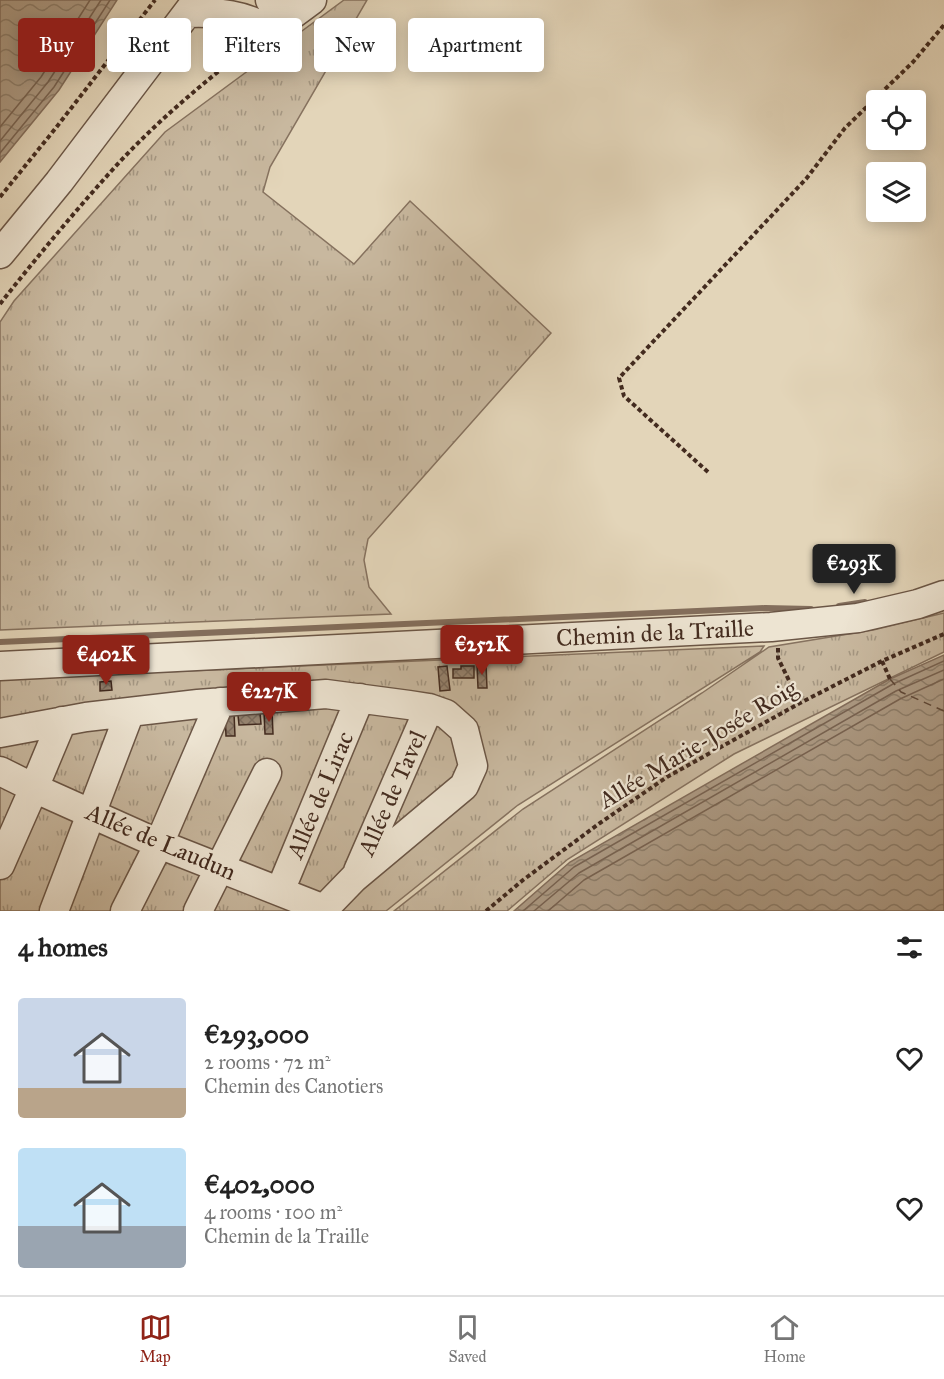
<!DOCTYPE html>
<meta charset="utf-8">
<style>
body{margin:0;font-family:"IM FELL Great Primer",serif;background:#f6f6f6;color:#222;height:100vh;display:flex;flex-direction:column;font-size:22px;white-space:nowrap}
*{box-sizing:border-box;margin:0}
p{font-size:20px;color:#767676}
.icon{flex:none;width:33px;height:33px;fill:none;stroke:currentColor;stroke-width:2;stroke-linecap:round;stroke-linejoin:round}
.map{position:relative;height:911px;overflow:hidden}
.side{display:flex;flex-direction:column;background:#fff;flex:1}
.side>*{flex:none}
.hud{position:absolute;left:18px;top:18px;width:600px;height:54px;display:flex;gap:12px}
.buttons{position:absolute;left:866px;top:90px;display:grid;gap:12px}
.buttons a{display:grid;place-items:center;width:60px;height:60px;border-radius:6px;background:#fff;box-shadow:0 3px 15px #0003;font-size:30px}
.price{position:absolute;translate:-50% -51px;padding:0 14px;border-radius:6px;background:#8f2418;color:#fff;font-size:20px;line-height:39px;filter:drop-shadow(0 2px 3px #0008)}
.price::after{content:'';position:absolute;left:50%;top:36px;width:18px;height:14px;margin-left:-9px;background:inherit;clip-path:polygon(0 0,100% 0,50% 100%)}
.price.active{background:#222;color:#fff}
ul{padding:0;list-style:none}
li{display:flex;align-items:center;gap:18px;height:150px;padding:0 18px}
li span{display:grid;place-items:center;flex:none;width:168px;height:120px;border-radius:6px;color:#555}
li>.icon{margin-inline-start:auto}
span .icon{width:72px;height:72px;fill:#fffc;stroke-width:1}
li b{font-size:26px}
h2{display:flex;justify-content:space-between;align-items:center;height:72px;padding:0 18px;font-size:26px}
.pill{padding:0 21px;border-radius:6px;background:#fff;box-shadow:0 3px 15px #0003;font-size:21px;line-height:54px}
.pill.active{background:#8f2418;color:#fff}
.tab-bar{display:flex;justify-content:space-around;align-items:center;height:84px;border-top:2px solid #e0e0e0;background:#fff;font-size:16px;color:#767676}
.tab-bar a{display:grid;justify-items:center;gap:3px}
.tab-bar .active{color:#8f2418}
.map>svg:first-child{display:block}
.grass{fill:url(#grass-tufts);stroke:#86725f;stroke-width:1.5}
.water{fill:url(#water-waves);stroke:#836e5c;stroke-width:1.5}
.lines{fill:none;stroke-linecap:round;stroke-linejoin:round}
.shore{stroke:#786352;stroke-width:1.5}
.stream{stroke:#836e5c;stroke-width:6}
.ferry{stroke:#5e4738;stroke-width:1.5;stroke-dasharray:8 6;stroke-linecap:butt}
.building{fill:url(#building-cross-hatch);stroke:#432b1f;stroke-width:1.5}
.minor-casing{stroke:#6b5646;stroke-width:31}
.path{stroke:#432b1f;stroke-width:4;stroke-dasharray:4.5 3;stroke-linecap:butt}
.minor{stroke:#ede4d2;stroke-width:28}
.labels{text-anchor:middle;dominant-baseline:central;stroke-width:4.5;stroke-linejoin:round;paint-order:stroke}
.street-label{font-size:24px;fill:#432b1f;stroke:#ede4d2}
</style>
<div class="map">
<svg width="944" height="911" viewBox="0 0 944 911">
<defs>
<pattern id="grass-tufts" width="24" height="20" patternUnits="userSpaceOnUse" patternTransform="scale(1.5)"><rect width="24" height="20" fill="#c8b89f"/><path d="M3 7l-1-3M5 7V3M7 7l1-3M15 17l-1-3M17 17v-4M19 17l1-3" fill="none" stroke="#a49681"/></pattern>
<pattern id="water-waves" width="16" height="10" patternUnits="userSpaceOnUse" patternTransform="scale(1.5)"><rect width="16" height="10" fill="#ad9b85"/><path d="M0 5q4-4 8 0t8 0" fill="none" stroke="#8e7f6c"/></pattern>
<pattern id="building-cross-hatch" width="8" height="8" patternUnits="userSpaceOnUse" patternTransform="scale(1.5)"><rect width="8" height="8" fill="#96836f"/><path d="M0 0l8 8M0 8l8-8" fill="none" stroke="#7c6b5b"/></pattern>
</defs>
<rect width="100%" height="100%" fill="#e3d5b9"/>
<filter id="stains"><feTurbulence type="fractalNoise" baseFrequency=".00333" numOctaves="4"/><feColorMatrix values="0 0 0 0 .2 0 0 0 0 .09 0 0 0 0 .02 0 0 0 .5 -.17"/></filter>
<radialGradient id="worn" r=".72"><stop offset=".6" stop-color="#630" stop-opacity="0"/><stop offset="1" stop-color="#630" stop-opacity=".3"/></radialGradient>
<!-- grass -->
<path class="grass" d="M 344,0 L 367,0 L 270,167 L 263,192 L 354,264 L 410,201 L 551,333 L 368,539 L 364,560 L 369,587 L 391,614 L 0,630 L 0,322 L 14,301 L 165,132 Z
M 944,613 L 944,652 L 734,754 L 568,859 L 507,911 L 394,911 L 523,809 L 702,693 L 769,647 L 873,630 Z
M 764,646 L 760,652 L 518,805 L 386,911 L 0,911 L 0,679 Z"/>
<!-- water -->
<path class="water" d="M 0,0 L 117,0 L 59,90 L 0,162 Z
M 944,655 L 944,911 L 514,911 L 570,862 L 890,679 Z"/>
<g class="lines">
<!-- shore -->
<path class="shore" d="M 0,127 L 41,77 L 90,0
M 0,141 L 48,82 L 101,0
M 0,153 L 54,87 L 110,0
M 523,911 L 574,867 L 893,684 L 944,661
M 534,911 L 579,873 L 896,691 L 944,670
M 548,911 L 584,880 L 900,699 L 944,679"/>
<!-- stream -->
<path class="stream" d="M 839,606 L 865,602
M 0,642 L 765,608 L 811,609"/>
<!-- ferry -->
<path class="ferry" d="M 890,679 L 901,692 L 944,711"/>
</g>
<!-- building -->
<path class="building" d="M 477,665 L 486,665 L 487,688 L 478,688 Z
M 447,666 L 450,690 L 440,691 L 438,667 Z
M 461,666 L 474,666 L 474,678 L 453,678 L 453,669 L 461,669 Z
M 111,681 L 112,690 L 100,691 L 100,682 Z
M 272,711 L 273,734 L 265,734 L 264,712 Z
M 246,712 L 260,712 L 261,724 L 239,725 L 238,715 L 246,715 Z
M 225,713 L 234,713 L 235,736 L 226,736 Z"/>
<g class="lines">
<!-- minor casing -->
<g class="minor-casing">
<path id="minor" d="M 270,0 C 281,6 294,3 306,0
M 188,13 C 217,12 246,14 270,31 L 312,0
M 0,254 L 59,182 L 197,0
M 0,666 L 771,627 L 858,618 L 918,604 L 944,595
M 0,733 L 86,717 L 198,704 L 326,694 L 409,705 L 429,708 L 446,714 L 464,730 L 473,766 L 464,786 L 354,878 L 322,911
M 0,771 L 34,788 L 159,844 L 324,909
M 0,865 L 34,788 L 62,721
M 358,871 L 429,708
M 280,891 L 360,698
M 54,911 L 130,712
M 125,911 L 159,844 L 220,702
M 198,911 L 267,773"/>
</g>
<!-- path -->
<path class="path" d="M 0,197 L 55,129 L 155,0
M 0,304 C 37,257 75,211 115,167 C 156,122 204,82 252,45
M 708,472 L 624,396 L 619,378 L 806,179 L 845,128 L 913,62 L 944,25
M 778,648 L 778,658 L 800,703
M 882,661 L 890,679
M 486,911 L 523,880 L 600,823 L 667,777 L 800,703 L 882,661 L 944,634"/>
<!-- minor -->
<use href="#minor" class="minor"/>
</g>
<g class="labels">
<!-- street labels -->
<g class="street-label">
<text transform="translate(655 633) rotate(-3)">Chemin de la Traille</text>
<text transform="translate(698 744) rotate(-31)">Allée Marie-Josée Roig</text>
<text transform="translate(392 793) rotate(-66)">Allée de Tavel</text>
<text transform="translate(320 795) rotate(-67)">Allée de Lirac</text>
<text transform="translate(161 842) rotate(23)">Allée de Laudun</text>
</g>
</g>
<rect width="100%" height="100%" filter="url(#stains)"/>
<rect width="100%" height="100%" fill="url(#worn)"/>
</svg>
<div class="buttons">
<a><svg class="icon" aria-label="locate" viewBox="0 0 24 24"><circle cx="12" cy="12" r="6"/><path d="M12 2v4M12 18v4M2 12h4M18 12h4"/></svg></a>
<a><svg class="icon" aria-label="layers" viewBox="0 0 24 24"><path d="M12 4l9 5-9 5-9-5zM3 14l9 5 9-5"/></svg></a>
</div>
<b class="price active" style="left:854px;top:595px">€293K</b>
<b class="price" style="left:482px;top:676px">€252K</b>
<b class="price" style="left:106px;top:686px">€402K</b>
<b class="price" style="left:269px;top:723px">€227K</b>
<div class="hud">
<a class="pill active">Buy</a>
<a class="pill">Rent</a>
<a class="pill">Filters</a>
<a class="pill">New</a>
<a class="pill">Apartment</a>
</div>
</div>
<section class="side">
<h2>4 homes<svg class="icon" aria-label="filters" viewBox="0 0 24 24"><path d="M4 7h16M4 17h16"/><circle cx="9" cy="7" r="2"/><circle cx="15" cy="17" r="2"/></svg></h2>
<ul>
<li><span style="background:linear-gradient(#c9d6e8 75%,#b9a48a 0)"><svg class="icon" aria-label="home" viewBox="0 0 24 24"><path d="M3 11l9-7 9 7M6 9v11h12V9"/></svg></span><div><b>€293,000</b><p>2 rooms · 72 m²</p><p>Chemin des Canotiers</p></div><svg class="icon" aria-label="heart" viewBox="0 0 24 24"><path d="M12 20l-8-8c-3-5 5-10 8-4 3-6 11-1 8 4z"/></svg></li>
<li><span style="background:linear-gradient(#bfe0f5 65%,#9aa5b1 0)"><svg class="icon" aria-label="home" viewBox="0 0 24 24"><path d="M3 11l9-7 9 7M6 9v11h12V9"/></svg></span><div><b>€402,000</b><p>4 rooms · 100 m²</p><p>Chemin de la Traille</p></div><svg class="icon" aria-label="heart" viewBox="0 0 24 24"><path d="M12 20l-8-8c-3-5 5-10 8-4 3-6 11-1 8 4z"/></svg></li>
</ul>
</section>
<nav class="tab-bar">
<a class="active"><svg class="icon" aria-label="map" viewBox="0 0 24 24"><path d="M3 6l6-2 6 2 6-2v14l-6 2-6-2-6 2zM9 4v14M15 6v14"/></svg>Map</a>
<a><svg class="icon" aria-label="saved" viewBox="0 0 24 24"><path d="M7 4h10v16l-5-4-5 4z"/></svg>Saved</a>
<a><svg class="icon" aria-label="home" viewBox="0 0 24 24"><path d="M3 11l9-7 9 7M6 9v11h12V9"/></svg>Home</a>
</nav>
